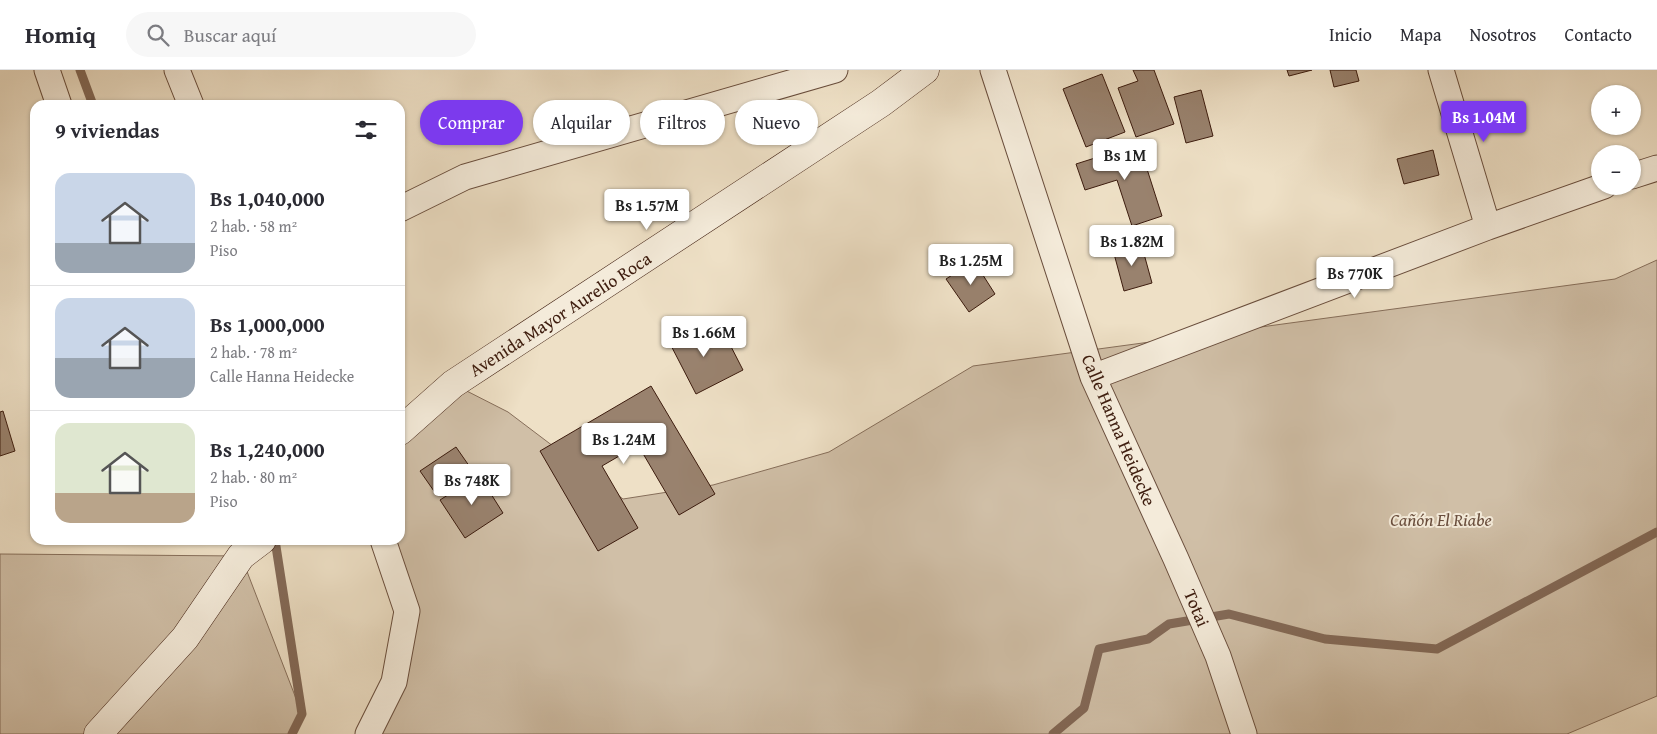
<!DOCTYPE html>
<html lang="es">
<meta charset="utf-8">
<style>
body{margin:0;font-family:"Gentium Book Plus",serif;background:#f7f7f7;color:#2b2b33;height:100vh;display:flex;flex-direction:column;font-size:19px;white-space:nowrap}
*{box-sizing:border-box;margin:0}
p{font-size:16px;color:#7c7c81}
.icon{flex:none;width:28px;height:28px;fill:none;stroke:currentColor;stroke-width:2;stroke-linecap:round;stroke-linejoin:round}
.map{position:relative;flex:1;overflow:hidden}
.details{position:absolute;left:30px;top:30px;width:375px;height:445px;display:flex;flex-direction:column;background:#fff;border-radius:15px;box-shadow:0 1px 4px #0004}
.details>*{flex:none}
.banner{position:absolute;left:420px;top:30px;width:475px;height:45px;display:flex;gap:10px}
.tools{position:absolute;left:1591px;top:15px;display:grid;gap:10px}
.tools a{display:grid;place-items:center;width:50px;height:50px;border-radius:50%;background:#fff;box-shadow:0 1px 4px #0004;font-size:25px}
.price{position:absolute;translate:-50% -42px;padding:0 11px;border-radius:5px;background:#fff;color:#222;font-size:16px;line-height:32px;filter:drop-shadow(0 1px 2px #0008)}
.price::after{content:'';position:absolute;left:50%;top:30px;width:15px;height:11px;margin-left:-8px;background:inherit;clip-path:polygon(0 0,100% 0,50% 100%)}
.price.on{background:#7c3aed;color:#fff}
ul{padding:0;list-style:none}
li{display:flex;align-items:center;gap:15px;height:125px;padding:0 25px}
li+li{border-top:1px solid #e1e1e2}
li span{display:grid;place-items:center;flex:none;width:140px;height:100px;border-radius:15px;color:#555}
li>.icon{margin-inline-start:auto}
span .icon{width:60px;height:60px;fill:#fffc;stroke-width:1}
li b{font-size:21px}
h2{display:flex;justify-content:space-between;align-items:center;height:60px;padding:0 25px;font-size:21px}
.tag{padding:0 18px;border-radius:22px;background:#fff;box-shadow:0 1px 4px #0004;font-size:18px;line-height:45px}
.tag.on{background:#7c3aed;color:#fff}
header{display:flex;align-items:center;gap:30px;box-sizing:border-box;height:70px;padding:0 25px;background:#fff;border-bottom:1px solid #e1e1e2}
header strong{font-size:24px}
nav{display:flex;gap:28px;margin-inline-start:auto;font-size:18px}
.search{width:350px;height:45px;background:#f7f7f7;display:flex;align-items:center;gap:12px;box-sizing:border-box;padding:0 18px;border-radius:28px;color:#7c7c81;font-size:19px}
.map>svg:first-child{display:block}
.green{fill:#d0bfa7;stroke:#866e5a}
.lines{fill:none;stroke-linecap:round;stroke-linejoin:round}
.stream{stroke:#836957;stroke-width:9}
.building{fill:#99826e;stroke:#3d1c0e}
.street-casing{stroke:#694d3c;stroke-width:27}
.secondary-casing{stroke:#3d1c0e;stroke-width:29}
.street{stroke:#f4ebda;stroke-width:25}
.secondary{stroke:#f4ebda;stroke-width:28}
.labels{text-anchor:middle;dominant-baseline:central;stroke-width:4;stroke-linejoin:round;paint-order:stroke}
.street-label{font-size:18px;fill:#3d1c0e;stroke:#f4ebda}
.park-label{font-size:18px;font-style:italic;fill:#694d3c;stroke:#f4ebda}
</style>
<header>
<strong>Homiq</strong>
<div class="search"><svg class="icon" aria-label="search" viewBox="0 0 24 24"><circle cx="10" cy="10" r="6"/><path d="M15 15l6 6"/></svg>Buscar aquí</div>
<nav><a>Inicio</a><a>Mapa</a><a>Nosotros</a><a>Contacto</a></nav>
</header>
<div class="map">
<svg width="1657" height="664" viewBox="0 0 1657 664">
<rect width="100%" height="100%" fill="#eee0c6"/>
<filter id="stains"><feTurbulence type="fractalNoise" baseFrequency=".004" numOctaves="4"/><feColorMatrix values="0 0 0 0 .2 0 0 0 0 .09 0 0 0 0 .02 0 0 0 .5 -.17"/></filter>
<radialGradient id="worn" r=".72"><stop offset=".6" stop-color="#630" stop-opacity="0"/><stop offset="1" stop-color="#630" stop-opacity=".3"/></radialGradient>
<!-- green -->
<path class="green" d="M 1657,190 L 1657,626 L 1567,664 L 368,664 L 407,541 L 383,470 L 400,470 L 400,361 L 453,314 L 508,342 L 623,429 L 713,415 L 829,382 L 973,296 L 1615,209 Z
M 0,484 L 241,486 L 302,644 L 292,664 L 0,664 Z"/>
<g class="lines">
<!-- stream -->
<path class="stream" d="M 80,0 L 93,35
M 275,470 L 302,644 L 292,664
M 1053,664 L 1084,638 L 1099,579 L 1148,569 L 1169,554 L 1229,544 L 1325,569 L 1437,579 L 1657,462"/>
</g>
<!-- building -->
<path class="building" d="M 1133,0 L 1154,0 L 1174,54 L 1136,67 L 1118,18 L 1138,11 Z
M 1287,0 L 1312,0 L 1289,6 Z
M 1330,0 L 1356,0 L 1359,11 L 1334,17 Z
M 1102,4 L 1125,62 L 1086,77 L 1063,19 Z
M 1201,20 L 1213,66 L 1186,73 L 1174,27 Z
M 1139,74 L 1162,146 L 1132,156 L 1117,110 L 1085,120 L 1076,94 Z
M 1433,80 L 1439,105 L 1404,114 L 1397,89 Z
M 1141,173 L 1152,213 L 1124,221 L 1113,180 Z
M 974,191 L 995,224 L 969,242 L 946,209 Z
M 684,253 L 696,275 L 723,261 L 743,300 L 696,324 L 664,262 Z
M 651,316 L 715,424 L 679,445 L 638,375 L 602,396 L 638,458 L 598,481 L 540,381 Z
M 3,341 L 15,381 L 0,386 L 0,342 Z
M 456,377 L 472,400 L 436,424 L 420,401 Z
M 479,405 L 503,443 L 465,468 L 440,430 Z"/>
<g class="lines">
<!-- street casing -->
<g class="street-casing">
<path id="street" d="M 47,0 L 59,35
M 177,0 L 191,35
M 993,0 L 1093,307 L 1176,489 L 1218,586 L 1244,664
M 1441,0 L 1488,157
M 1632,106 L 1657,98
M 400,139 L 465,107 L 835,0
M 1093,307 L 1488,157 L 1604,116
M 368,664 L 394,612 L 407,541 L 383,470"/>
</g>
<!-- secondary casing -->
<g class="secondary-casing">
<path id="secondary" d="M 400,361 L 453,314 L 881,33 L 925,0
M 98,664 L 185,568 L 241,486 L 262,470"/>
</g>
<!-- street -->
<use href="#street" class="street"/>
<!-- secondary -->
<use href="#secondary" class="secondary"/>
</g>
<g class="labels">
<!-- street labels -->
<g class="street-label">
<text transform="translate(560 244) rotate(-33)">Avenida Mayor Aurelio Roca</text>
<text transform="translate(1119 360) rotate(67)">Calle Hanna Heidecke</text>
<text transform="translate(1197 538) rotate(67)">Totai</text>
</g>
<!-- park labels -->
<g class="park-label">
<text x="1441" y="449">Cañón El Riabe</text>
</g>
</g>
<rect width="100%" height="100%" filter="url(#stains)"/>
<rect width="100%" height="100%" fill="url(#worn)"/>
</svg>
<div class="tools">
<a>+</a>
<a>−</a>
</div>
<b class="price on" style="left:1484px;top:73px">Bs 1.04M</b>
<b class="price" style="left:1125px;top:111px">Bs 1M</b>
<b class="price" style="left:647px;top:161px">Bs 1.57M</b>
<b class="price" style="left:1132px;top:197px">Bs 1.82M</b>
<b class="price" style="left:971px;top:216px">Bs 1.25M</b>
<b class="price" style="left:1355px;top:229px">Bs 770K</b>
<b class="price" style="left:704px;top:288px">Bs 1.66M</b>
<b class="price" style="left:624px;top:395px">Bs 1.24M</b>
<b class="price" style="left:472px;top:436px">Bs 748K</b>
<div class="banner">
<a class="tag on">Comprar</a>
<a class="tag">Alquilar</a>
<a class="tag">Filtros</a>
<a class="tag">Nuevo</a>
</div>
<section class="details">
<h2>9 viviendas<svg class="icon" aria-label="filters" viewBox="0 0 24 24"><path d="M4 7h16M4 17h16"/><circle cx="9" cy="7" r="2"/><circle cx="15" cy="17" r="2"/></svg></h2>
<ul>
<li><span style="background:linear-gradient(#c9d6e8 70%,#9aa5b1 0)"><svg class="icon" aria-label="home" viewBox="0 0 24 24"><path d="M3 11l9-7 9 7M6 9v11h12V9"/></svg></span><div><b>Bs 1,040,000</b><p>2 hab. · 58 m²</p><p>Piso</p></div></li>
<li><span style="background:linear-gradient(#c9d6e8 60%,#9aa5b1 0)"><svg class="icon" aria-label="home" viewBox="0 0 24 24"><path d="M3 11l9-7 9 7M6 9v11h12V9"/></svg></span><div><b>Bs 1,000,000</b><p>2 hab. · 78 m²</p><p>Calle Hanna Heidecke</p></div></li>
<li><span style="background:linear-gradient(#dfe7d0 70%,#b9a48a 0)"><svg class="icon" aria-label="home" viewBox="0 0 24 24"><path d="M3 11l9-7 9 7M6 9v11h12V9"/></svg></span><div><b>Bs 1,240,000</b><p>2 hab. · 80 m²</p><p>Piso</p></div></li>
</ul>
</section>
</div>
